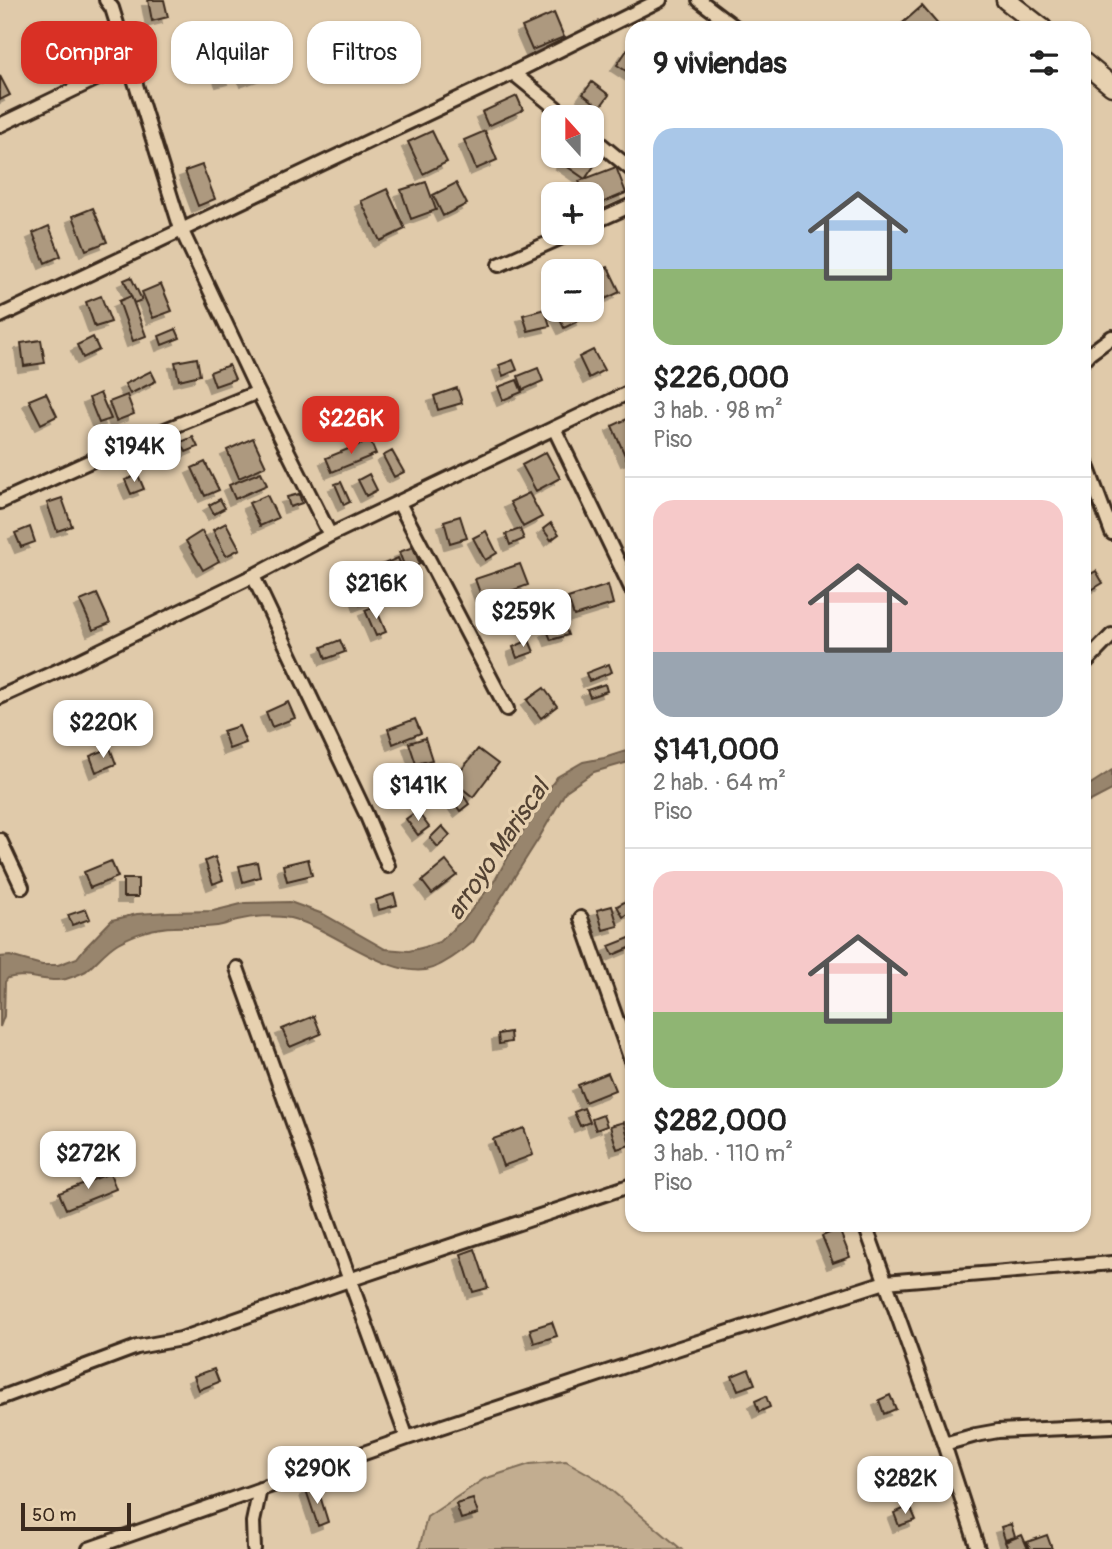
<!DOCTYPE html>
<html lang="es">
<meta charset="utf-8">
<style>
body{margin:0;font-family:Pangolin,sans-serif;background:#f6f6f6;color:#222;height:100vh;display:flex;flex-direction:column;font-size:26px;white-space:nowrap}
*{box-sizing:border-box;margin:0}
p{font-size:23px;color:#767676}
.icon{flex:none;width:38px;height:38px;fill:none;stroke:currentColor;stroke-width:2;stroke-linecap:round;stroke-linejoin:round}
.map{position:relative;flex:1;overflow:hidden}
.side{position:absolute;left:625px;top:21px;width:466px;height:1211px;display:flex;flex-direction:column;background:#fff;border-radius:21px;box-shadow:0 2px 5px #0004}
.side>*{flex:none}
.top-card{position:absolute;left:21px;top:21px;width:499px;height:63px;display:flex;gap:14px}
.needle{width:46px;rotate:339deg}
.controls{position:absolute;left:541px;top:105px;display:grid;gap:14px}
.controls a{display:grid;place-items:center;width:63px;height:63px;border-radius:14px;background:#fff;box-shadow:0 2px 5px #0004;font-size:35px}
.scale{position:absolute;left:21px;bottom:18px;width:110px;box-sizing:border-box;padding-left:7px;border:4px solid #3b2a1e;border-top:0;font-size:19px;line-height:24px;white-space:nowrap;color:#3b2a1e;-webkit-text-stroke:5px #e7d1b0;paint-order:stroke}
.price{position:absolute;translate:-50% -60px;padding:0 16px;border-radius:14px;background:#fff;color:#222;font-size:23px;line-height:46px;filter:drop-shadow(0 2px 4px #0008)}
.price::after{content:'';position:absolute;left:50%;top:42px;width:21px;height:16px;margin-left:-10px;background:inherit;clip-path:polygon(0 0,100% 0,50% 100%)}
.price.active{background:#d93025;color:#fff}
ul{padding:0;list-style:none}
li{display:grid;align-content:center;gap:14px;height:371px;padding:0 28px}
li+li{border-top:2px solid #e0e0e0}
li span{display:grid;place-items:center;height:217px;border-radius:21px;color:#555}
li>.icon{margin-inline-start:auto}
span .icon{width:126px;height:126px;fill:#fffc;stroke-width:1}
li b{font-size:30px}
h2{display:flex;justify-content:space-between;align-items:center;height:84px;padding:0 28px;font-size:30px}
.pill{padding:0 24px;border-radius:21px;background:#fff;box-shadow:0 2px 5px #0004;font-size:24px;line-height:63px}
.pill.active{background:#d93025;color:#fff}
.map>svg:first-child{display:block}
.green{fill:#c2ad90;stroke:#7e6c57;stroke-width:2}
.water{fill:#98856d;stroke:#73614d;stroke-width:2}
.building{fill:#ad997f;stroke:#3b2a1e;stroke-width:2;filter:url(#shadow)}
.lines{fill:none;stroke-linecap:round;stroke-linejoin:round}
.street-casing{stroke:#3b2a1e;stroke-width:18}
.secondary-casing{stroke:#3b2a1e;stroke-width:23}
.street{stroke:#e7d1b0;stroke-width:12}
.secondary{stroke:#e7d1b0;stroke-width:18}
.labels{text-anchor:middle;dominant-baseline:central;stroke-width:7;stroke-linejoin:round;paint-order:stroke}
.water-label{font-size:26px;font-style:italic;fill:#524132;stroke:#e7d1b0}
</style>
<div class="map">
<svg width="1112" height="1549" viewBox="0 0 1112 1549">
<defs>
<filter id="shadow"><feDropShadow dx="-6" dy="6" stdDeviation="0" flood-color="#0004"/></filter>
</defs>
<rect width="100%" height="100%" fill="#e0caaa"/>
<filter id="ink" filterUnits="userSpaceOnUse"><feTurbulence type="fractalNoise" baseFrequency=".0143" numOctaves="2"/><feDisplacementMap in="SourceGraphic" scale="14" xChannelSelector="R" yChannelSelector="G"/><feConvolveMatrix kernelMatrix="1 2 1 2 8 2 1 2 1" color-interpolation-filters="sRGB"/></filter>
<g filter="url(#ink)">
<!-- green -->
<path class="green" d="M 566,1461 L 599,1480 L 681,1549 L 419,1549 L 427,1517 L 484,1479 L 530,1464 Z"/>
<!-- water -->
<path class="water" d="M 632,749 L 632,761 L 594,772 L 566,791 L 539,838 L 473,942 C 461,952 448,962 433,968 C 393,983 331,927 290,918 C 274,915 253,916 237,920 C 232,921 227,924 222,925 C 206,929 190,926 174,927 C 156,927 134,934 118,943 C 106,950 97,962 86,971 C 80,974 72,977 66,979 C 48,984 27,972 8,978 L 5,982 L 4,1016 L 0,1027 L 0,957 L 10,956 L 42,965 L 58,965 L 77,958 L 84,949 L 112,920 L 137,914 L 169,912 L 213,911 L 245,903 L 290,902 L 323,914 L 385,949 L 409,951 L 425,947 L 439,942 L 465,918 L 495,880 L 534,811 L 557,777 L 583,762 L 604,758 Z
M 1112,770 L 1112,790 L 1083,805 L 1083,789 Z"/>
<!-- building -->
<path class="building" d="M 148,0 L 164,0 L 168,17 L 152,21 Z
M 922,6 L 941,28 L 897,28 Z
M 554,13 L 564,37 L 532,50 L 522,27 Z
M 69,22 L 74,35 L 82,32 L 87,44 L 65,53 L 55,27 Z
M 223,50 L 233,78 L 222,81 L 212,54 Z
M 627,50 L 632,53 L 632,75 L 617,65 Z
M 262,54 L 269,73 L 246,81 L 240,61 Z
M 0,76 L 10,95 L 0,100 Z
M 592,82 L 609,95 L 600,107 L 583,94 Z
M 517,96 L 523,110 L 488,126 L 482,112 Z
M 432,131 L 447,162 L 423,174 L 408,142 Z
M 485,131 L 497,160 L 476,169 L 464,140 Z
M 592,154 L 599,159 L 585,179 L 562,163 L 567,156 L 592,156 Z
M 202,165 L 215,199 L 198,206 L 185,171 Z
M 616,167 L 626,193 L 592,207 L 592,194 L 584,194 L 579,181 Z
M 426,182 L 436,210 L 411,219 L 401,190 Z
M 456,183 L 467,204 L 443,216 L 433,195 Z
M 387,189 L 405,229 L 380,241 L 361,201 Z
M 93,208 L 107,242 L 86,250 L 73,216 Z
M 49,226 L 61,256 L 45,263 L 33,233 Z
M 608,267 L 620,292 L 592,305 L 592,274 Z
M 131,277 L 142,300 L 134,303 L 124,280 Z
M 161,284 L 172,311 L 153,318 L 142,292 Z
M 101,296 L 111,322 L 95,327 L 86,302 Z
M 131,296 L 146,336 L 133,341 L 119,301 Z
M 545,309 L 550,326 L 528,331 L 523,315 Z
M 555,310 L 577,310 L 582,319 L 564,328 Z
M 176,329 L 180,338 L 162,345 L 159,336 Z
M 93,337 L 99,350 L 83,358 L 77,345 Z
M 41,340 L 45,363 L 24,366 L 21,343 Z
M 593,350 L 604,370 L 589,378 L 579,357 Z
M 197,358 L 200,375 L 179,380 L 175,362 Z
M 513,360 L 517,370 L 503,376 L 499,365 Z
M 229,365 L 235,379 L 215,386 L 210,372 Z
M 538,368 L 543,381 L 523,390 L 518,376 Z
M 151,371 L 156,381 L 130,394 L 125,384 Z
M 517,380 L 522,392 L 503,400 L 498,387 Z
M 457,388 L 462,403 L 438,410 L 434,396 Z
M 46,393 L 57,416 L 41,424 L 29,400 Z
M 100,393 L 111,419 L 99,423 L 89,398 Z
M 127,395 L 134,414 L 116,421 L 109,402 Z
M 629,418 L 632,424 L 632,458 L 627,460 L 612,426 Z
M 193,437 L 198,447 L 186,452 L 181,442 Z
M 253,438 L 266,466 L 239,478 L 227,450 Z
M 370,440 L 376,454 L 332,472 L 326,458 Z
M 392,451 L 404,472 L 394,477 L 383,456 Z
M 546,452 L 560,478 L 536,491 L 522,465 Z
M 205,462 L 219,490 L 205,496 L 192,468 Z
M 261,472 L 267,485 L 235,499 L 229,485 Z
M 369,474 L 377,490 L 366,496 L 358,480 Z
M 138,475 L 144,489 L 131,494 L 125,480 Z
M 341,482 L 350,502 L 344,505 L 335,484 Z
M 529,493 L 542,517 L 523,527 L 510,502 Z
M 299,494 L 302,503 L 290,507 L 287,497 Z
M 267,495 L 278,518 L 260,526 L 249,503 Z
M 62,498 L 72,526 L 57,531 L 47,503 Z
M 220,499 L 225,508 L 214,514 L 209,505 Z
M 460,516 L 467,538 L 450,543 L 444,521 Z
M 226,523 L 240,549 L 226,556 L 213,530 Z
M 551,523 L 559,534 L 551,540 L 543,529 Z
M 30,527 L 35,542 L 21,547 L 15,533 Z
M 520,529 L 524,539 L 510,545 L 506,534 Z
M 202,531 L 219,561 L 203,570 L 186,541 Z
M 486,531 L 497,553 L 485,560 L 473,538 Z
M 413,547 L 420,564 L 406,570 L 399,552 Z
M 398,558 L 404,572 L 387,580 L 381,565 Z
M 520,564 L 528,585 L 483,601 L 475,579 Z
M 1096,571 L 1103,583 L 1083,595 L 1083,578 Z
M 372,578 L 378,598 L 360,605 L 354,585 Z
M 608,585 L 613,604 L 574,616 L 568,598 Z
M 97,594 L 110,623 L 93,630 L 80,601 Z
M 375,606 L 386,632 L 376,636 L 365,610 Z
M 564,624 L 568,635 L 551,640 L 547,630 Z
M 340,640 L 345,652 L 326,659 L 322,647 Z
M 529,640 L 534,652 L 517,658 L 513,647 Z
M 609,664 L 612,672 L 589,681 L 586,673 Z
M 605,684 L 607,691 L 590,697 L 587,690 Z
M 544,688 L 557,706 L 541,718 L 527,700 Z
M 288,702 L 295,718 L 272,727 L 266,712 Z
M 415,719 L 421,733 L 393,744 L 388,729 Z
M 239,726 L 246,743 L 229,749 L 223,731 Z
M 425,738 L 432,760 L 416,764 L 409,743 Z
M 110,748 L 116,764 L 96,772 L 90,756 Z
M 478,749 L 498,764 L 473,797 L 453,781 Z
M 458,787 L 469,804 L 460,811 L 448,794 Z
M 417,811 L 429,827 L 418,835 L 406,819 Z
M 442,826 L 450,835 L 438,847 L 430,838 Z
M 215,857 L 223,880 L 213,884 L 205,861 Z
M 308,859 L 312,875 L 287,881 L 283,865 Z
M 111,861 L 118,877 L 90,888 L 84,872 Z
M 446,861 L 457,875 L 432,894 L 422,881 Z
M 257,862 L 260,877 L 243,882 L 239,866 Z
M 123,879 L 138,879 L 138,897 L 123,897 Z
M 394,894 L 397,905 L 379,910 L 376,900 Z
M 628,900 L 632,906 L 632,912 L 623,917 L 617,906 Z
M 612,906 L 618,926 L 603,930 L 597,910 Z
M 86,909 L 90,919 L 72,925 L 68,915 Z
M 632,937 L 632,947 L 613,955 L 609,946 Z
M 314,1016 L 321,1034 L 290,1047 L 282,1029 Z
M 510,1032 L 511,1042 L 499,1044 L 498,1034 Z
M 608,1073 L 615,1090 L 585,1102 L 578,1085 Z
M 584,1108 L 590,1122 L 580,1126 L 574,1112 Z
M 603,1115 L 607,1126 L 596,1130 L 592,1119 Z
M 624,1122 L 630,1145 L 617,1149 L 610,1126 Z
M 524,1128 L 533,1155 L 503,1166 L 493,1139 Z
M 110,1173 L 116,1189 L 66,1209 L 59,1193 Z
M 839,1229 L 850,1257 L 833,1263 L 822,1236 Z
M 475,1249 L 488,1288 L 473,1292 L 461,1254 Z
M 552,1322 L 557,1336 L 534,1343 L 530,1329 Z
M 214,1369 L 219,1382 L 199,1390 L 194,1376 Z
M 749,1369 L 755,1384 L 738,1390 L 732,1376 Z
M 890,1395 L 896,1409 L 884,1414 L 879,1400 Z
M 766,1396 L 770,1407 L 759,1412 L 755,1401 Z
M 933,1474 L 939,1489 L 921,1496 L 915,1481 Z
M 317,1486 L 328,1522 L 318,1526 L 306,1490 Z
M 473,1499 L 478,1514 L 461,1519 L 456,1504 Z
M 910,1506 L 916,1520 L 899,1526 L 894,1513 Z
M 1011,1524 L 1015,1537 L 1005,1540 L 1001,1527 Z
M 1022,1535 L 1028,1549 L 1008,1549 L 1005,1542 Z
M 1047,1535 L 1052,1549 L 1030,1549 L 1027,1542 Z"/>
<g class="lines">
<!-- street casing -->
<g class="street-casing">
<path id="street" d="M 106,0 L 112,8 L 181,229 L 258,392 L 330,535
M 699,0 L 736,28
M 513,73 L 567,117
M 0,125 L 129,63
M 592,137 L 632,170
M 592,223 L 632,205
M 499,265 L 571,233
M 0,316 L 513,73 L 660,0
M 1083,361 L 1089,354 L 1112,337
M 554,428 L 632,590
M 1083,455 L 1112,533
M 0,502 L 106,454 L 258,392
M 399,503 L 507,709
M 253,576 L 366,814 L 388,866
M 1083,665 L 1112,635
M 0,697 L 66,667 L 253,576 L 330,535 L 632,391
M 0,840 L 22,887
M 581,918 L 632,1063
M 237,968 L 407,1438
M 865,1225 L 944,1444 L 978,1549
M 0,1398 L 137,1347 L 181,1339 L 349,1280 L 632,1185
M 944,1444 L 976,1435 L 998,1431 L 1112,1426
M 89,1549 L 407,1438 L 664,1353 L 885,1282 L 1112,1263
M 254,1549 L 253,1522 L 260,1489"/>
</g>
<!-- secondary casing -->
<g class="secondary-casing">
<path id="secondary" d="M 1006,0 L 1042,28
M 1083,62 L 1112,86"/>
</g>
<!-- street -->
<use href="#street" class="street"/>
<!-- secondary -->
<use href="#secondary" class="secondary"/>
</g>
</g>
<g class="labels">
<!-- water labels -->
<g class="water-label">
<text transform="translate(498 850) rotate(-56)">arroyo Mariscal</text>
</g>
</g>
</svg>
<div class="controls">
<a><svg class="needle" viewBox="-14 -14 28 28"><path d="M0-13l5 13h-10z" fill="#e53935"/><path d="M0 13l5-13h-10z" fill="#767676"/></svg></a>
<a>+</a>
<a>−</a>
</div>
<div class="scale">50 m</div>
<b class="price active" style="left:351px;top:456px">$226K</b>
<b class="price" style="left:134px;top:484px">$194K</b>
<b class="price" style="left:376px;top:621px">$216K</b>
<b class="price" style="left:523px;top:649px">$259K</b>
<b class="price" style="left:103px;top:760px">$220K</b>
<b class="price" style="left:418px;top:823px">$141K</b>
<b class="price" style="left:88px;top:1191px">$272K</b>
<b class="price" style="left:317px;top:1506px">$290K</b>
<b class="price" style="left:905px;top:1516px">$282K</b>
<div class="top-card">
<a class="pill active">Comprar</a>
<a class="pill">Alquilar</a>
<a class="pill">Filtros</a>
</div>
<section class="side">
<h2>9 viviendas<svg class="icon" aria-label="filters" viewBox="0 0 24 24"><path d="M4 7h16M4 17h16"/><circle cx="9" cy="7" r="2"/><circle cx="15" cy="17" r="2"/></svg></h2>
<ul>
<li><span style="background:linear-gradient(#a9c7e8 65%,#8fb573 0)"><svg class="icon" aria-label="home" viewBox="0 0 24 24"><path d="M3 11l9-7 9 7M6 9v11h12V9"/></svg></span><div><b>$226,000</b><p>3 hab. · 98 m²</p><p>Piso</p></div></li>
<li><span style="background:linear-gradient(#f6c9c9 70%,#9aa5b1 0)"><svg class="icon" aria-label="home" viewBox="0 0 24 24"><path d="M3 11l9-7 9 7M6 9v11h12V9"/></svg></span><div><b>$141,000</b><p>2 hab. · 64 m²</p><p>Piso</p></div></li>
<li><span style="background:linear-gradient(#f6c9c9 65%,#8fb573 0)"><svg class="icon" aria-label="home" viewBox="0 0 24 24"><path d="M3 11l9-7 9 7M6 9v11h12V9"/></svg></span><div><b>$282,000</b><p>3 hab. · 110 m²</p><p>Piso</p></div></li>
</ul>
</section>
</div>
